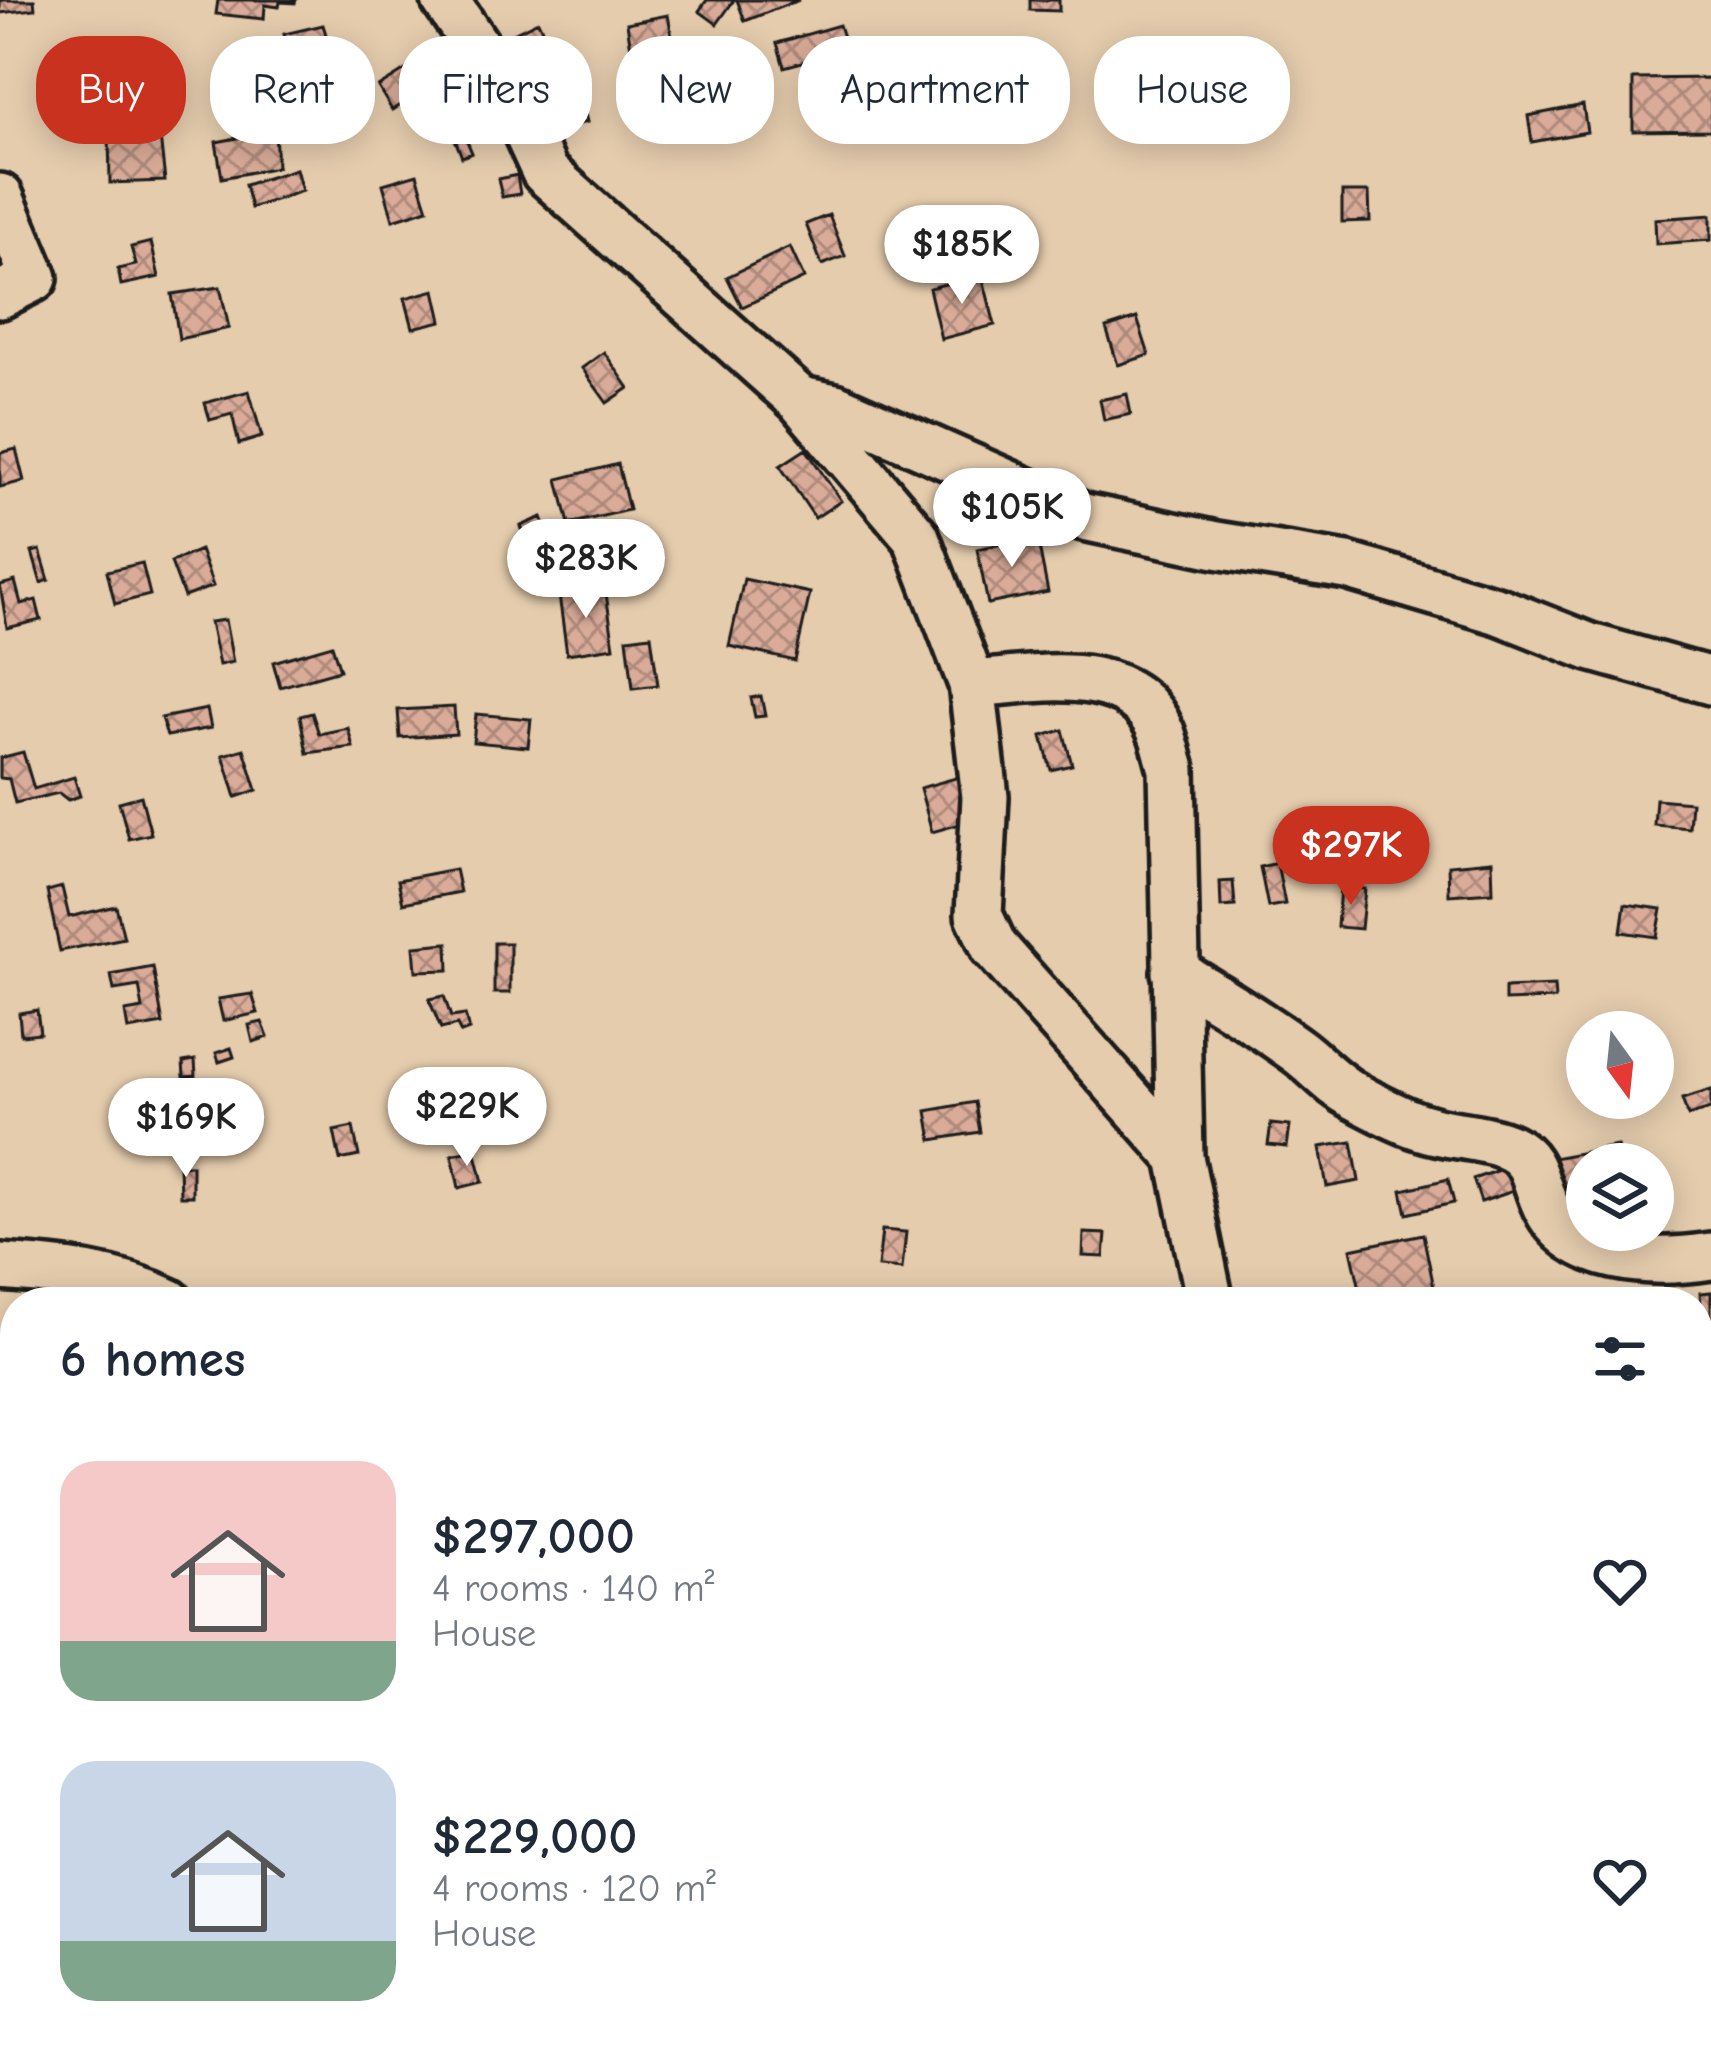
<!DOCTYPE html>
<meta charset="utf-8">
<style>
body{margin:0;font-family:"Comic Neue",sans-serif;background:#f2f2f3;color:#1f2937;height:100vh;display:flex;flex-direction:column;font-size:45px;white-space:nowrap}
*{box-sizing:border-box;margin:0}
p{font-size:39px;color:#747a83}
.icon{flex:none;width:66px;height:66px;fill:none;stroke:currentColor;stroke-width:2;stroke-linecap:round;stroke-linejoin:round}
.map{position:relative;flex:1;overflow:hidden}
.drawer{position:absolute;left:0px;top:1287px;width:1713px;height:768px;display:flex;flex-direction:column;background:#fff;border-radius:48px 48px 0 0;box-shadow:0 6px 30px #0003}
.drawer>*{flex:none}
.top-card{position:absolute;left:36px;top:36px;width:1641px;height:108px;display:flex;gap:24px}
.needle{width:78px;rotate:165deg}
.buttons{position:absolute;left:1566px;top:1011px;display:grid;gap:24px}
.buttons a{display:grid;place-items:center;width:108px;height:108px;border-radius:50%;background:#fff;box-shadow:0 6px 30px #0003;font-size:60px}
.price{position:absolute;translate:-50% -102px;padding:0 27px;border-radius:42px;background:#fff;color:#222;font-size:39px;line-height:78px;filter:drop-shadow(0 3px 6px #0008)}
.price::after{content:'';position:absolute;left:50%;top:72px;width:36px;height:27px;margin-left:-18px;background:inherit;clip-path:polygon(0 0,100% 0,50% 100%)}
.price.on{background:#c8321e;color:#fff}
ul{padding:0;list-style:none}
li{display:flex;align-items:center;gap:36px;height:300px;padding:0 60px}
li span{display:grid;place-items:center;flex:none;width:336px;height:240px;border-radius:36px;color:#555}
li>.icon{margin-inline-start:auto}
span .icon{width:144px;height:144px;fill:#fffc;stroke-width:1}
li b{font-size:51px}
h2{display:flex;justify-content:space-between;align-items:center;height:144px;padding:0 60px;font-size:51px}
.tag{padding:0 42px;border-radius:48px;background:#fff;box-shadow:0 6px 30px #0003;font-size:42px;line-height:108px}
.tag.on{background:#c8321e;color:#fff}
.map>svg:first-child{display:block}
.building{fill:url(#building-cross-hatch);stroke:#1c1c1c;stroke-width:3}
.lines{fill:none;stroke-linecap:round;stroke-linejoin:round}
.minor-casing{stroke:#1c1c1c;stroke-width:54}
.minor{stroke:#e5ccad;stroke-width:45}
</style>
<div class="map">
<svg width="1711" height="2055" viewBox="0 0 1711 2055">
<defs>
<pattern id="building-cross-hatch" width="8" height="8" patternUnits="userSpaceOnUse" patternTransform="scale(3)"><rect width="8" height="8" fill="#d9ab98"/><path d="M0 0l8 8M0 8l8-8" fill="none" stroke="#af8a7b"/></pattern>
</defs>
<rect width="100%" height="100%" fill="#e5ccad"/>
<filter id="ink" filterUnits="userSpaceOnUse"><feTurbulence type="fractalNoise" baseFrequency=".00833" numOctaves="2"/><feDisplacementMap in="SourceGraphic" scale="24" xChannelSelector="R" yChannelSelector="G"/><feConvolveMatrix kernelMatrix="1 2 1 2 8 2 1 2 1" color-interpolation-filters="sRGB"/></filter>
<g filter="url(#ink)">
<!-- building -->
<path class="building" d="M 0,0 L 34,0 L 35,9 L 0,13 Z
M 218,0 L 296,0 L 295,3 L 280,2 L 279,7 L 265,5 L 264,19 L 216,14 Z
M 707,0 L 734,0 L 717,24 L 699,11 Z
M 737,0 L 799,0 L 745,21 Z
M 1030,0 L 1059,0 L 1059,11 L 1030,10 Z
M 668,15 L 674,47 L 632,55 L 627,23 Z
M 538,21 L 562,71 L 524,88 L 501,39 Z
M 323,25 L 328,41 L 305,47 L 309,63 L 293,68 L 284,34 Z
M 839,25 L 847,50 L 784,67 L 777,43 Z
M 269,49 L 274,71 L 257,76 L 251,53 Z
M 415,64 L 429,87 L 392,110 L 378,87 Z
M 1711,78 L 1711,130 L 1633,131 L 1633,79 Z
M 582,100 L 587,122 L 561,128 L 556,106 Z
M 1583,105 L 1587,132 L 1532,142 L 1528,116 Z
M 159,127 L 165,181 L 110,183 L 109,134 Z
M 275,131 L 277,167 L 222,178 L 216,142 Z
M 464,134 L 472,153 L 462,157 L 454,137 Z
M 296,169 L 302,191 L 251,208 L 245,185 Z
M 417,174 L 428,209 L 393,220 L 383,184 Z
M 517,175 L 520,194 L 502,197 L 498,179 Z
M 1342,192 L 1369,192 L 1370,221 L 1342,222 Z
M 829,215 L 845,256 L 822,265 L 806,224 Z
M 1711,215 L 1711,240 L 1656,244 L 1655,219 Z
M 151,242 L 159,277 L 121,285 L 118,269 L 136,265 L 131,247 Z
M 790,247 L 804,278 L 742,307 L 727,277 Z
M 982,275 L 995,325 L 941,339 L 929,288 Z
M 220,287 L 229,328 L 179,339 L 172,294 Z
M 435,290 L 442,321 L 413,328 L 405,298 Z
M 1137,318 L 1149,355 L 1118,365 L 1106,328 Z
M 604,352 L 629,388 L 607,403 L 582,368 Z
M 249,391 L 262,437 L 239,444 L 232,414 L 210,420 L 205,403 Z
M 1127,394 L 1131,414 L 1104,420 L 1100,400 Z
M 16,449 L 24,481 L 0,487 L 0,453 Z
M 806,449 L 841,501 L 815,518 L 780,466 Z
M 618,464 L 629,510 L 569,524 L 558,479 Z
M 542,517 L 564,574 L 542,582 L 521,526 Z
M 1037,537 L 1048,592 L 988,604 L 977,549 Z
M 40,550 L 49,580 L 41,583 L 32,552 Z
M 200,550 L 213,586 L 184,597 L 171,562 Z
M 142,563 L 150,595 L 115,604 L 107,571 Z
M 744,579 L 810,593 L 795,661 L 729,646 Z
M 15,581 L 21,604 L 36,600 L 41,620 L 7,628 L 0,585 Z
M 605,587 L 614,647 L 567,654 L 559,595 Z
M 225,620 L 233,662 L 219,665 L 210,622 Z
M 651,635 L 658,685 L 633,688 L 627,638 Z
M 332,645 L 340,670 L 280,687 L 273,662 Z
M 761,696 L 765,716 L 755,717 L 751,698 Z
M 454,707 L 456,734 L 400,738 L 398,710 Z
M 207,709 L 211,728 L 167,736 L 161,718 Z
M 312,713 L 319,734 L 348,728 L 353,747 L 307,753 L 300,716 Z
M 476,714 L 531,719 L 528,747 L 473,742 Z
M 1063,730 L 1072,765 L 1051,770 L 1042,736 Z
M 244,749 L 257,790 L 236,797 L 223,755 Z
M 23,752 L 34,789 L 74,777 L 80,796 L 68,800 L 59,793 L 15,803 L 9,779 L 0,778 L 0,758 Z
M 959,777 L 971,821 L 932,832 L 920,788 Z
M 141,796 L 151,834 L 129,839 L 119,802 Z
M 1656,799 L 1691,802 L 1689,828 L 1654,825 Z
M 1492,861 L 1493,892 L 1449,895 L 1448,865 Z
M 1277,863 L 1285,904 L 1268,907 L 1260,867 Z
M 455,869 L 460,892 L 403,903 L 398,880 Z
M 1233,881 L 1235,906 L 1221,907 L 1220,882 Z
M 62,887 L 69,917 L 116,906 L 124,938 L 60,951 L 47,891 Z
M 1340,887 L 1365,889 L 1361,929 L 1337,927 Z
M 1625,904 L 1662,909 L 1657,937 L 1621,932 Z
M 448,943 L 449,970 L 416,971 L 414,946 Z
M 494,943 L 510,943 L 510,993 L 494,993 Z
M 153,967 L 163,1024 L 128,1030 L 125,1012 L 143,1009 L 139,986 L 114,990 L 111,975 Z
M 1554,986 L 1555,999 L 1505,1001 L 1505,988 Z
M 252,994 L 258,1013 L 223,1021 L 218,999 Z
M 444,996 L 451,1017 L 465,1015 L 469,1030 L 461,1033 L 457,1025 L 441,1029 L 429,999 Z
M 37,1010 L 40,1033 L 21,1035 L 19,1013 Z
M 262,1022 L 268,1037 L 253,1042 L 249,1025 Z
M 231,1048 L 234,1057 L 219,1062 L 216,1053 Z
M 195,1060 L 196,1076 L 184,1077 L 183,1062 Z
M 1711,1090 L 1711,1109 L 1688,1116 L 1682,1099 Z
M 975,1102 L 980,1132 L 932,1140 L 927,1111 Z
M 1271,1124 L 1290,1126 L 1287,1147 L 1268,1145 Z
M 353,1127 L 359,1156 L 340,1160 L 334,1131 Z
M 1352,1142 L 1359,1181 L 1327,1187 L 1320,1147 Z
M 1617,1146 L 1620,1164 L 1587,1164 L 1587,1183 L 1553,1189 L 1548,1159 Z
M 475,1150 L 483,1182 L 459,1188 L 452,1155 Z
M 1516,1164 L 1525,1187 L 1481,1202 L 1473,1179 Z
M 179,1165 L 192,1165 L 192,1196 L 180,1196 Z
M 1448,1179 L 1454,1203 L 1407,1214 L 1402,1190 Z
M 882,1230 L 906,1232 L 902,1269 L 878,1267 Z
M 1084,1233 L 1106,1234 L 1104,1257 L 1083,1256 Z
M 1423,1234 L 1437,1302 L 1363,1302 L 1351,1249 Z
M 1711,1292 L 1711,1329 L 1703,1329 L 1700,1293 Z
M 1701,1467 L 1711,1467 L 1711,1513 L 1699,1512 Z
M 1711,1601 L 1711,1647 L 1700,1648 L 1698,1602 Z
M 11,1619 L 15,1638 L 0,1642 L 0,1620 Z
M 7,1805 L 15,1841 L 0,1845 L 0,1807 Z
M 403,2040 L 441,2040 L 445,2055 L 407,2055 Z
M 1201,2040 L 1258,2040 L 1253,2055 L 1197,2055 Z"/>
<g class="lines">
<!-- minor casing -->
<g class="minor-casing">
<path id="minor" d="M 445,0 L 510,96 L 545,172 L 800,400 L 916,537 L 972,684 L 985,797 L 979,915 L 994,947 L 1180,1157
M 0,197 L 34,278 L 0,295
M 801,400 L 835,407 L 1084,517 L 1216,545 L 1347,566 L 1499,611 L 1590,647 L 1711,681
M 972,684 C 1034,680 1131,658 1161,732 C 1166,744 1168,757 1172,769 L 1180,1157 L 1210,1302
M 1175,972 C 1217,997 1258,1022 1298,1051 C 1318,1066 1332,1084 1355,1096 C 1376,1107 1399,1120 1422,1127 C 1450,1137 1484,1135 1511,1148 C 1534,1159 1534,1179 1543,1200 C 1568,1264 1653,1265 1711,1256
M 0,1267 C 60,1271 114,1276 169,1302
M 1698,1375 L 1711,1371
M 0,1390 L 15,1411
M 1698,1730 L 1711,1729
M 145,2040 L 152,2055
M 1477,2040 L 1480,2055
M 1613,2040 L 1636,2055
M 944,2055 L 947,2040"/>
</g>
<!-- minor -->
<use href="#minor" class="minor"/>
</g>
</g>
</svg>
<div class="buttons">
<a><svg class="needle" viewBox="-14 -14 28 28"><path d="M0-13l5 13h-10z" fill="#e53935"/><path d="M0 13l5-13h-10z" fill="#747a83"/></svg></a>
<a><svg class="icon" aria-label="layers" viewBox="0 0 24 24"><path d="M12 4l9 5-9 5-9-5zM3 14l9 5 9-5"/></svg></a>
</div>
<b class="price" style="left:962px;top:307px">$185K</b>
<b class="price" style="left:1012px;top:570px">$105K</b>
<b class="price" style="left:586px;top:621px">$283K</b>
<b class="price on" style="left:1351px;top:908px">$297K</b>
<b class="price" style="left:467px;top:1169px">$229K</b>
<b class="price" style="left:186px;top:1180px">$169K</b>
<div class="top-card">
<a class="tag on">Buy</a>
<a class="tag">Rent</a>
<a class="tag">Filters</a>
<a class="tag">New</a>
<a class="tag">Apartment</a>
<a class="tag">House</a>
</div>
<section class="drawer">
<h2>6 homes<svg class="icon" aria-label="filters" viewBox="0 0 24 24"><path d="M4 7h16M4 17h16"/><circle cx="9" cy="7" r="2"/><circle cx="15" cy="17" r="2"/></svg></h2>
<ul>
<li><span style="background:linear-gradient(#f6c9c9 75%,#7fa58c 0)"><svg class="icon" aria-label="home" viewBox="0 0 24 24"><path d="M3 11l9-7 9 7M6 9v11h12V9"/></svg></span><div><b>$297,000</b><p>4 rooms · 140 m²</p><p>House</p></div><svg class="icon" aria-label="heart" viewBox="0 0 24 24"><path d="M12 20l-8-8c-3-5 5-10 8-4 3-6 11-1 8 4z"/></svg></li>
<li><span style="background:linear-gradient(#c9d6e8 75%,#7fa58c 0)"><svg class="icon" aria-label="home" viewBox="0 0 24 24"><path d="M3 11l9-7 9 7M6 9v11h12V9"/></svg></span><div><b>$229,000</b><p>4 rooms · 120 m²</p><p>House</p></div><svg class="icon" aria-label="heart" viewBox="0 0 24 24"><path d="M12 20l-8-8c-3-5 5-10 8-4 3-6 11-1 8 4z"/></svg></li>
</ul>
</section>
</div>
